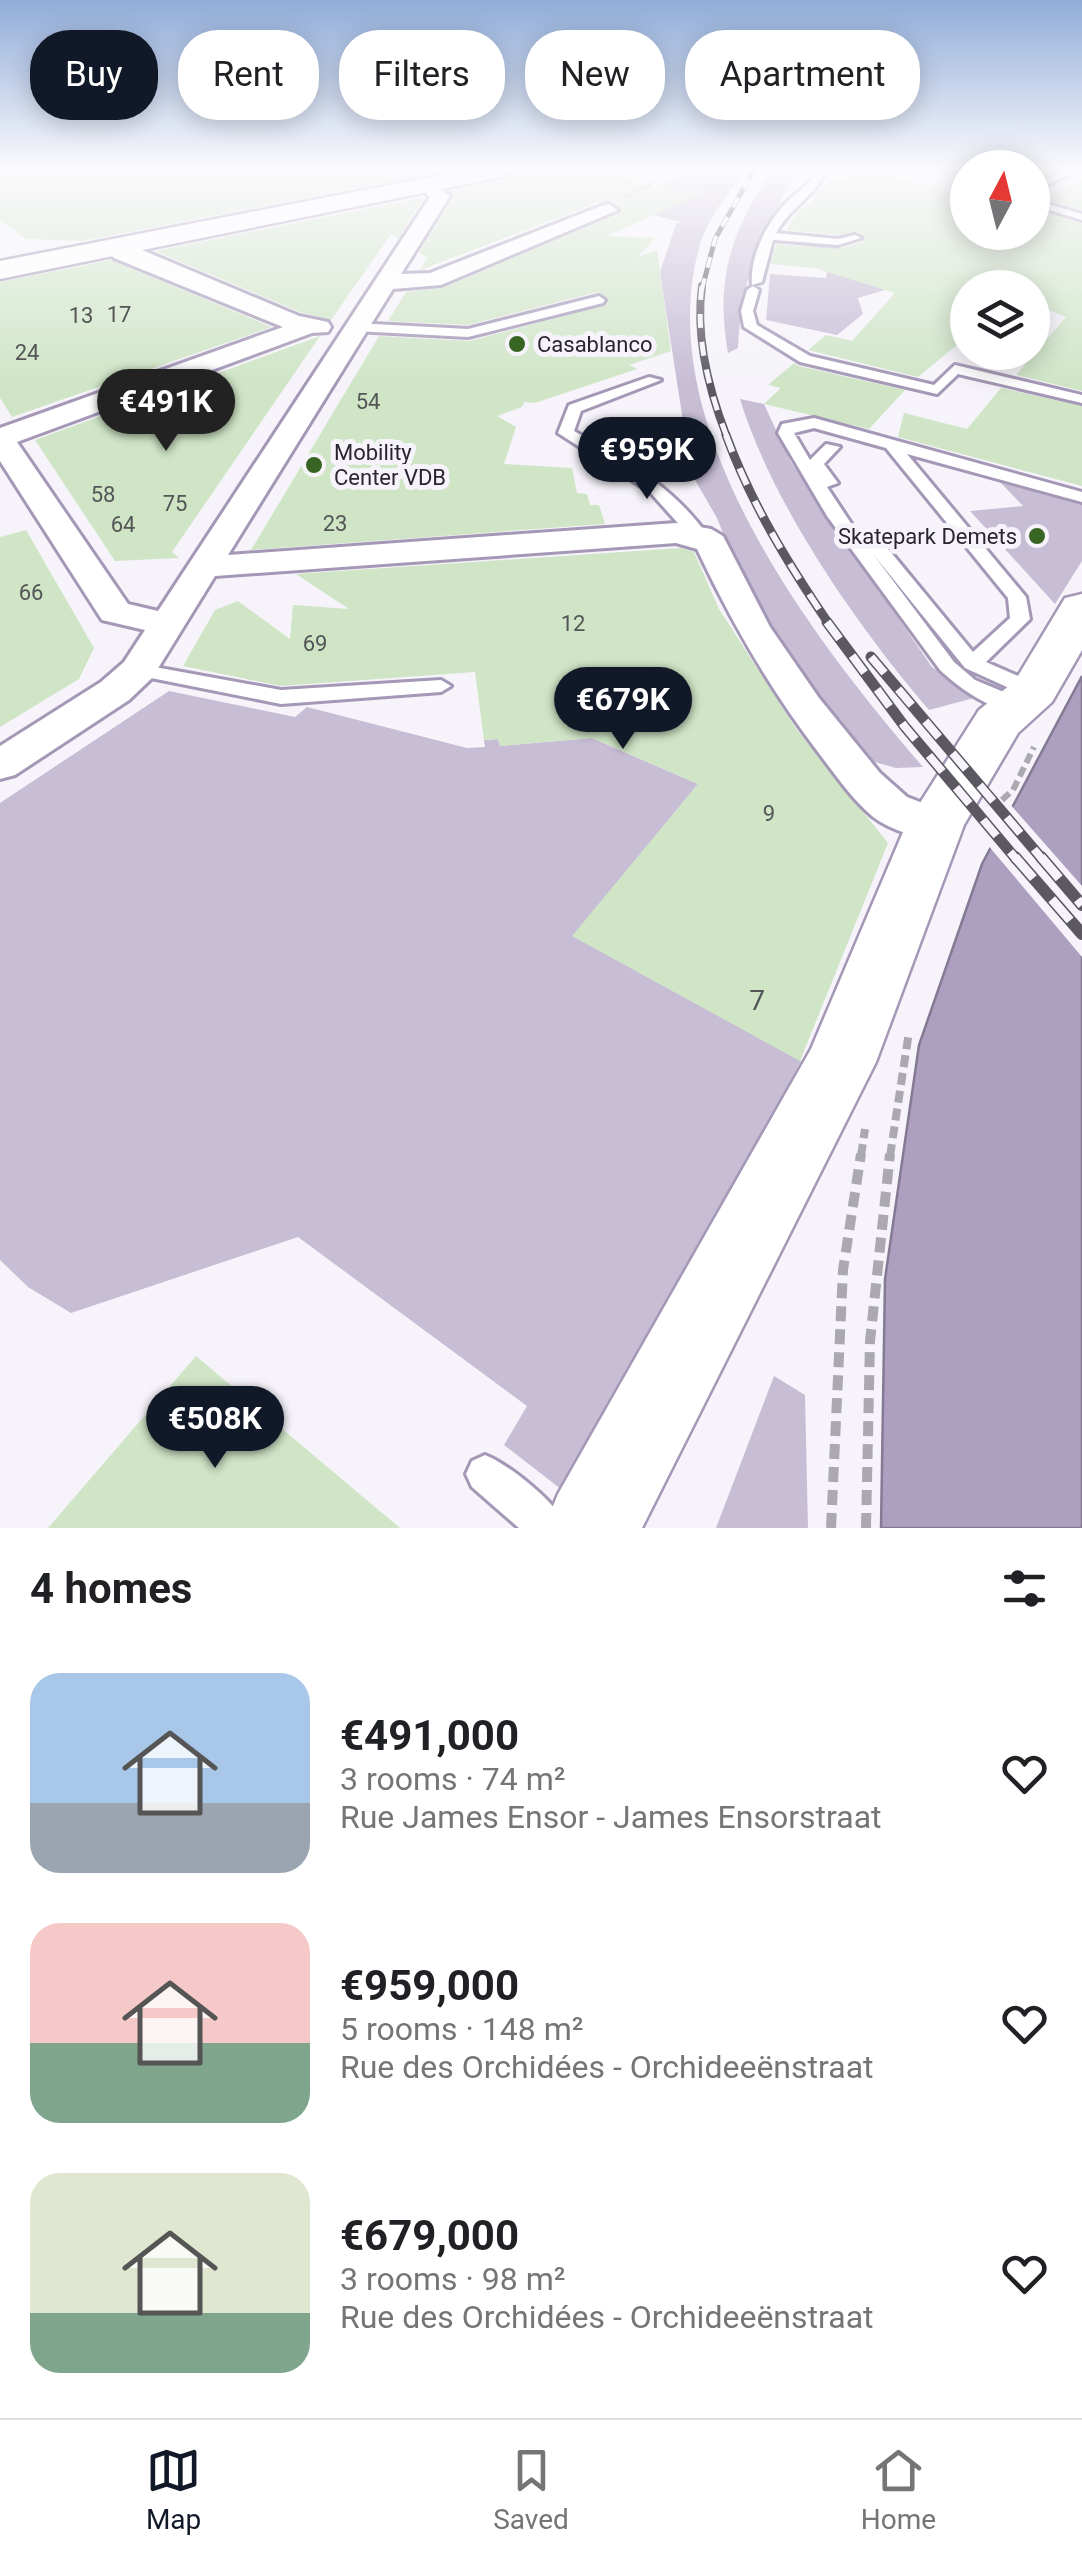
<!DOCTYPE html>
<meta charset="utf-8">
<style>
body{margin:0;font-family:Roboto,sans-serif;background:#f6f6f6;color:#202124;height:100vh;display:flex;flex-direction:column;font-size:38px;white-space:nowrap}
*{box-sizing:border-box;margin:0}
p{font-size:32px;color:#757577}
.icon{flex:none;width:55px;height:55px;fill:none;stroke:currentColor;stroke-width:2;stroke-linecap:round;stroke-linejoin:round}
.map{position:relative;height:1528px;overflow:hidden}
.side{display:flex;flex-direction:column;background:#fff;flex:1}
.side>*{flex:none}
.banner{position:absolute;left:30px;top:30px;width:1022px;height:90px;display:flex;gap:20px}
.needle{width:65px;rotate:7deg}
.controls{position:absolute;left:950px;top:150px;display:grid;gap:20px}
.controls a{display:grid;place-items:center;width:100px;height:100px;border-radius:50%;background:#fff;box-shadow:0 5px 25px #0003;font-size:50px}
.price{position:absolute;translate:-50% -85px;padding:0 22px;border-radius:35px;background:#111827;color:#fff;font-size:32px;line-height:65px;filter:drop-shadow(0 2px 5px #0008)}
.price::after{content:'';position:absolute;left:50%;top:60px;width:30px;height:22px;margin-left:-15px;background:inherit;clip-path:polygon(0 0,100% 0,50% 100%)}
.price.selected{background:#222;color:#fff}
ul{padding:0;list-style:none}
li{display:flex;align-items:center;gap:30px;height:250px;padding:0 30px}
li span{display:grid;place-items:center;flex:none;width:280px;height:200px;border-radius:30px;color:#555}
li>.icon{margin-inline-start:auto}
span .icon{width:120px;height:120px;fill:#fffc;stroke-width:1}
li b{font-size:42px}
h2{display:flex;justify-content:space-between;align-items:center;height:120px;padding:0 30px;font-size:42px}
.tag{padding:0 35px;border-radius:40px;background:#fff;box-shadow:0 5px 25px #0003;font-size:35px;line-height:90px}
.tag.selected{background:#111827;color:#fff}
.dock{display:flex;justify-content:space-around;align-items:center;height:140px;border-top:2px solid #e0e0e0;background:#fff;font-size:28px;color:#757577}
.dock a{display:grid;justify-items:center;gap:5px}
.dock .selected{color:#111827}
.map>svg:first-child{display:block}
.green{fill:#c7bdd5}
.water{fill:#ac9fbf;stroke:#857a94;stroke-width:2.5}
.pier{fill:#f6f4fa}
.building{fill:#cfe5c6}
.lines{fill:none;stroke-linecap:round;stroke-linejoin:round}
.service-casing{stroke:#a498b6;stroke-width:6}
.minor-casing{stroke:#a498b6;stroke-width:6}
.tertiary-casing{stroke:#a498b6;stroke-width:5}
.path-far3{stroke:#aba8b0;stroke-width:2.5;stroke-dasharray:5 2.5;stroke-linecap:butt}
.path-far2{stroke:#aba8b0;stroke-width:6;stroke-dasharray:10 5;stroke-linecap:butt}
.path-far1{stroke:#aba8b0;stroke-width:8;stroke-dasharray:12 6;stroke-linecap:butt}
.path{stroke:#aba8b0;stroke-width:10;stroke-dasharray:15 8;stroke-linecap:butt}
.service{fill:#fff;fill-rule:evenodd}
.minor{fill:#fff;fill-rule:evenodd}
.tertiary{fill:#fff;fill-rule:evenodd}
.rail-far4-casing{stroke:#5c5862;stroke-width:5}
.rail-far3-casing{stroke:#5c5862;stroke-width:8}
.rail-far2-casing{stroke:#5c5862;stroke-width:9}
.rail-far1-casing{stroke:#5c5862;stroke-width:11}
.rail-casing{stroke:#5c5862;stroke-width:12}
.rail-far4{stroke:#f6f4fa;stroke-width:4;stroke-dasharray:11;stroke-linecap:butt}
.rail-far3{stroke:#f6f4fa;stroke-width:5;stroke-dasharray:14;stroke-linecap:butt}
.rail-far2{stroke:#f6f4fa;stroke-width:6;stroke-dasharray:18;stroke-linecap:butt}
.rail-far1{stroke:#f6f4fa;stroke-width:8;stroke-dasharray:21;stroke-linecap:butt}
.rail{stroke:#f6f4fa;stroke-width:9;stroke-dasharray:28;stroke-linecap:butt}
.poi-dot{fill:#386523;stroke:#f6f4fa;stroke-width:4}
.labels{text-anchor:middle;dominant-baseline:central;stroke-width:10;stroke-linejoin:round;paint-order:stroke}
.number-label{font-size:22px;fill:#535556}
.far-poi-label{font-size:22px;fill:#2a2531;stroke:#f6f4fa;text-anchor:start}
.near-number-label{font-size:28px;fill:#535556}
</style>
<div class="map">
<svg width="1082" height="1528" viewBox="0 0 1082 1528">
<rect width="100%" height="100%" fill="#f6f4fa"/>
<!-- green -->
<path class="green" d="M 688,170 L 746,170 C 728,194 707,218 699,248 C 650,428 812,638 923,767 L 896,768 L 857,757 L 754,612 L 717,518 L 695,480 L 687,447 L 660,272 L 676,224 L 681,222 L 623,207 Z
M 772,170 L 796,170 C 764,234 741,273 738,348 L 728,353 C 715,278 731,232 772,170 Z
M 806,244 L 853,249 L 898,286 L 858,298 L 863,314 L 837,335 L 766,320 L 770,274 L 826,278 L 828,264 L 802,246 Z
M 740,399 L 764,404 L 791,462 L 932,667 L 978,697 L 929,710 C 857,626 772,504 740,399 Z
M 1000,482 L 1082,505 L 1082,561 L 1055,604 L 970,511 L 1023,506 Z
M 169,691 L 295,717 L 307,707 L 467,748 L 485,747 L 484,740 L 498,739 L 500,746 L 592,738 L 698,784 L 573,936 L 801,1061 L 566,1493 L 504,1445 L 527,1406 L 298,1237 L 71,1313 L 28,1287 L 0,1260 L 0,803 Z
M 774,1376 L 805,1395 L 808,1528 L 716,1528 Z"/>
<!-- water -->
<path class="water" d="M 1082,676 L 1082,1528 L 881,1528 L 885,1279 L 919,1045 L 982,864 Z"/>
<!-- pier -->
<path class="pier" d="M 1009,803 L 1082,886 L 1082,957 L 987,844 Z"/>
<!-- building -->
<path class="building" d="M 10,170 L 449,170 L 83,241 L 26,239 L 0,220 L 0,180 Z
M 516,170 L 603,170 L 638,182 L 635,184 L 709,191 L 606,236 L 655,238 L 638,257 L 657,250 L 671,351 L 629,365 L 637,369 L 535,403 L 524,402 L 522,407 L 497,416 L 516,427 L 504,464 L 572,468 L 577,493 L 587,494 L 590,505 L 599,505 L 605,524 L 251,550 L 379,336 L 469,341 L 606,305 L 609,299 L 598,292 L 468,325 L 388,321 L 406,292 L 442,288 L 621,212 L 610,201 L 600,202 L 420,270 L 427,258 L 419,252 L 453,198 L 450,191 L 502,181 Z
M 869,171 L 968,196 L 968,232 L 1032,232 L 1032,209 L 1082,223 L 1082,391 L 1016,375 L 1066,317 L 1032,303 L 1032,288 L 968,288 L 968,336 L 918,377 L 808,350 L 826,335 L 852,341 L 895,293 L 814,268 L 770,264 L 775,248 L 777,244 L 838,249 L 862,242 L 865,237 L 857,232 L 838,235 L 786,230 L 798,211 L 819,196 L 814,195 L 822,186 Z
M 1082,181 L 1082,210 L 1041,198 Z
M 424,197 L 398,239 L 391,234 L 331,320 L 300,312 L 155,251 Z
M 111,260 L 272,327 L 12,417 L 0,398 L 0,282 Z
M 320,336 L 172,552 L 179,558 L 115,561 L 35,440 Z
M 794,363 L 799,366 L 905,390 L 869,429 L 764,404 L 781,388 L 768,385 Z
M 1001,388 L 1082,406 L 1082,486 L 898,437 L 904,413 L 967,429 Z
M 26,530 L 94,648 L 79,679 L 0,727 L 0,537 Z
M 681,548 L 694,552 L 719,609 L 797,730 L 888,843 L 800,1061 L 572,936 L 698,784 L 592,738 L 500,746 L 498,739 L 484,740 L 475,672 L 281,686 L 183,666 L 215,610 L 238,601 L 290,639 L 293,605 L 349,609 L 296,574 Z
M 196,1356 L 350,1486 L 400,1528 L 48,1528 Z"/>
<g class="lines">
<!-- service casing -->
<g class="service-casing">
<path id="service" d="M 817,170 L 827,170 C 816,195 789,208 776,233 L 838,239 L 855,235 L 861,238 L 838,245 L 773,240 L 762,282 L 752,285 C 749,256 769,218 790,199 C 801,189 811,184 817,170 Z
M 937,170 L 955,170 L 950,173 Z
M 1066,170 L 1078,170 L 1032,192 L 1032,185 Z
M 1032,199 L 1082,214 L 1082,220 L 1032,205 Z
M 753,286 L 759,290 L 753,311 L 757,325 L 810,356 L 934,385 L 955,365 L 1082,395 L 1082,403 L 958,374 L 937,394 L 800,362 L 744,327 L 741,311 L 747,290 Z
M 599,296 L 605,300 L 603,303 L 468,337 L 355,331 L 348,327 L 355,323 L 468,329 Z
M 649,377 L 661,380 L 581,411 L 574,431 C 626,461 673,486 708,536 L 705,540 L 693,540 L 650,492 L 558,433 L 569,405 Z
M 814,418 L 1082,492 L 1082,502 L 907,454 L 1026,597 L 1030,619 L 986,662 L 1041,686 L 1044,691 L 1041,696 L 1027,696 L 965,668 L 873,554 L 954,662 L 975,680 L 1025,701 L 1028,706 L 1025,711 C 997,716 959,688 940,670 L 827,516 L 778,433 L 782,424 ZM 814,428 L 886,448 L 1008,598 L 1010,618 L 973,652 L 875,533 L 869,532 L 860,537 L 827,487 L 838,483 L 824,464 L 840,447 L 826,444 L 810,460 L 794,433 Z
M 138,664 L 281,690 L 441,680 L 451,686 L 441,692 L 281,704 L 131,674 L 128,670 Z
M 485,1455 C 510,1465 558,1504 568,1528 L 519,1528 L 472,1487 L 466,1474 L 472,1461 Z"/>
</g>
<!-- minor casing -->
<g class="minor-casing">
<path id="minor" d="M 427,179 L 450,196 L 401,274 L 430,273 L 601,206 L 608,204 L 618,210 L 441,285 L 393,289 L 228,555 L 676,523 L 711,529 L 723,536 L 770,627 L 819,698 L 880,773 L 907,797 L 951,814 L 957,825 L 951,836 C 928,843 891,831 872,816 C 851,798 835,774 818,752 C 769,688 731,621 697,549 L 676,543 L 215,576 L 152,678 L 129,700 L 15,775 L 0,779 L 0,746 L 101,682 L 124,662 L 145,630 L 102,620 L 0,461 L 0,428 L 283,327 L 114,258 L 104,247 L 107,242 L 123,242 L 299,316 L 328,322 L 331,327 L 328,332 L 312,333 L 17,442 L 128,604 L 158,611 L 430,197 L 417,185 Z"/>
</g>
<!-- tertiary casing -->
<g class="tertiary-casing">
<path id="tertiary" d="M 467,170 L 513,170 L 501,177 L 0,279 L 0,261 Z
M 1082,594 L 1082,650 L 1052,702 L 1018,733 L 964,825 L 876,1062 L 642,1528 L 544,1528 L 558,1494 L 811,1049 L 906,825 L 979,710 L 1015,681 L 1065,598 Z"/>
</g>
<!-- path-far3 -->
<path class="path-far3" d="M 627,197 L 676,170"/>
<!-- path-far2 -->
<path class="path-far2" d="M 1002,800 L 1013,790 L 1034,747"/>
<!-- path-far1 -->
<path class="path-far1" d="M 861,1156 L 865,1129
M 890,1156 L 909,1032"/>
<!-- path -->
<path class="path" d="M 831,1528 L 843,1270 L 861,1154
M 866,1528 L 870,1341 L 890,1154"/>
<!-- service -->
<use href="#service" class="service"/>
<!-- minor -->
<use href="#minor" class="minor"/>
<!-- tertiary -->
<use href="#tertiary" class="tertiary"/>
<!-- rail-far4 casing -->
<g class="rail-far4-casing">
<path id="rail-far4" d="M 702,289 L 715,239 L 754,170"/>
</g>
<!-- rail-far3 casing -->
<g class="rail-far3-casing">
<path id="rail-far3" d="M 702,286 C 695,337 709,391 727,437"/>
</g>
<!-- rail-far2 casing -->
<g class="rail-far2-casing">
<path id="rail-far2" d="M 726,435 C 751,503 788,564 829,624"/>
</g>
<!-- rail-far1 casing -->
<g class="rail-far1-casing">
<path id="rail-far1" d="M 827,622 L 905,727 L 1017,860
M 871,657 L 1043,860"/>
</g>
<!-- rail casing -->
<g class="rail-casing">
<path id="rail" d="M 1015,857 L 1082,934
M 1041,857 L 1082,905"/>
</g>
<!-- rail-far4 -->
<use href="#rail-far4" class="rail-far4"/>
<!-- rail-far3 -->
<use href="#rail-far3" class="rail-far3"/>
<!-- rail-far2 -->
<use href="#rail-far2" class="rail-far2"/>
<!-- rail-far1 -->
<use href="#rail-far1" class="rail-far1"/>
<!-- rail -->
<use href="#rail" class="rail"/>
</g>
<!-- sky -->
<linearGradient id="sky" x2="0" y2="1"><stop stop-color="#90acd8"/><stop offset="0.44" stop-color="#fbfafd"/><stop offset="1" stop-color="#fbfafd" stop-opacity="0"/></linearGradient>
<rect width="1082" height="384" fill="url(#sky)"/>
<!-- markers -->
<g class="poi-dot">
<circle cx="517" cy="344" r="10"/>
<circle cx="314" cy="465" r="10"/>
<circle cx="1037" cy="536" r="10"/>
</g>
<g class="labels">
<!-- number labels -->
<g class="number-label">
<text x="119" y="314">17</text>
<text x="81" y="315">13</text>
<text x="27" y="352">24</text>
<text x="368" y="401">54</text>
<text x="103" y="494">58</text>
<text x="175" y="503">75</text>
<text x="335" y="523">23</text>
<text x="123" y="524">64</text>
<text x="31" y="592">66</text>
<text x="573" y="623">12</text>
<text x="315" y="643">69</text>
<text x="769" y="813">9</text>
</g>
<!-- far-poi labels -->
<g class="far-poi-label">
<text x="537" y="344">Casablanco</text>
<text x="334" y="452">Mobility<tspan x="334" dy="25">Center VDB</tspan></text>
<text x="1017" y="536" text-anchor="end">Skatepark Demets</text>
</g>
<!-- near-number labels -->
<g class="near-number-label">
<text x="757" y="1000">7</text>
</g>
</g>
</svg>
<div class="controls">
<a><svg class="needle" viewBox="-14 -14 28 28"><path d="M0-13l5 13h-10z" fill="#e53935"/><path d="M0 13l5-13h-10z" fill="#757577"/></svg></a>
<a><svg class="icon" aria-label="layers" viewBox="0 0 24 24"><path d="M12 4l9 5-9 5-9-5zM3 14l9 5 9-5"/></svg></a>
</div>
<b class="price selected" style="left:166px;top:454px">€491K</b>
<b class="price" style="left:647px;top:502px">€959K</b>
<b class="price" style="left:623px;top:752px">€679K</b>
<b class="price" style="left:215px;top:1471px">€508K</b>
<div class="banner">
<a class="tag selected">Buy</a>
<a class="tag">Rent</a>
<a class="tag">Filters</a>
<a class="tag">New</a>
<a class="tag">Apartment</a>
</div>
</div>
<section class="side">
<h2>4 homes<svg class="icon" aria-label="filters" viewBox="0 0 24 24"><path d="M4 7h16M4 17h16"/><circle cx="9" cy="7" r="2"/><circle cx="15" cy="17" r="2"/></svg></h2>
<ul>
<li><span style="background:linear-gradient(#a9c7e8 65%,#9aa5b1 0)"><svg class="icon" aria-label="home" viewBox="0 0 24 24"><path d="M3 11l9-7 9 7M6 9v11h12V9"/></svg></span><div><b>€491,000</b><p>3 rooms · 74 m²</p><p>Rue James Ensor - James Ensorstraat</p></div><svg class="icon" aria-label="heart" viewBox="0 0 24 24"><path d="M12 20l-8-8c-3-5 5-10 8-4 3-6 11-1 8 4z"/></svg></li>
<li><span style="background:linear-gradient(#f6c9c9 60%,#7fa58c 0)"><svg class="icon" aria-label="home" viewBox="0 0 24 24"><path d="M3 11l9-7 9 7M6 9v11h12V9"/></svg></span><div><b>€959,000</b><p>5 rooms · 148 m²</p><p>Rue des Orchidées - Orchideeënstraat</p></div><svg class="icon" aria-label="heart" viewBox="0 0 24 24"><path d="M12 20l-8-8c-3-5 5-10 8-4 3-6 11-1 8 4z"/></svg></li>
<li><span style="background:linear-gradient(#dfe7d0 70%,#7fa58c 0)"><svg class="icon" aria-label="home" viewBox="0 0 24 24"><path d="M3 11l9-7 9 7M6 9v11h12V9"/></svg></span><div><b>€679,000</b><p>3 rooms · 98 m²</p><p>Rue des Orchidées - Orchideeënstraat</p></div><svg class="icon" aria-label="heart" viewBox="0 0 24 24"><path d="M12 20l-8-8c-3-5 5-10 8-4 3-6 11-1 8 4z"/></svg></li>
</ul>
</section>
<nav class="dock">
<a class="selected"><svg class="icon" aria-label="map" viewBox="0 0 24 24"><path d="M3 6l6-2 6 2 6-2v14l-6 2-6-2-6 2zM9 4v14M15 6v14"/></svg>Map</a>
<a><svg class="icon" aria-label="saved" viewBox="0 0 24 24"><path d="M7 4h10v16l-5-4-5 4z"/></svg>Saved</a>
<a><svg class="icon" aria-label="home" viewBox="0 0 24 24"><path d="M3 11l9-7 9 7M6 9v11h12V9"/></svg>Home</a>
</nav>
